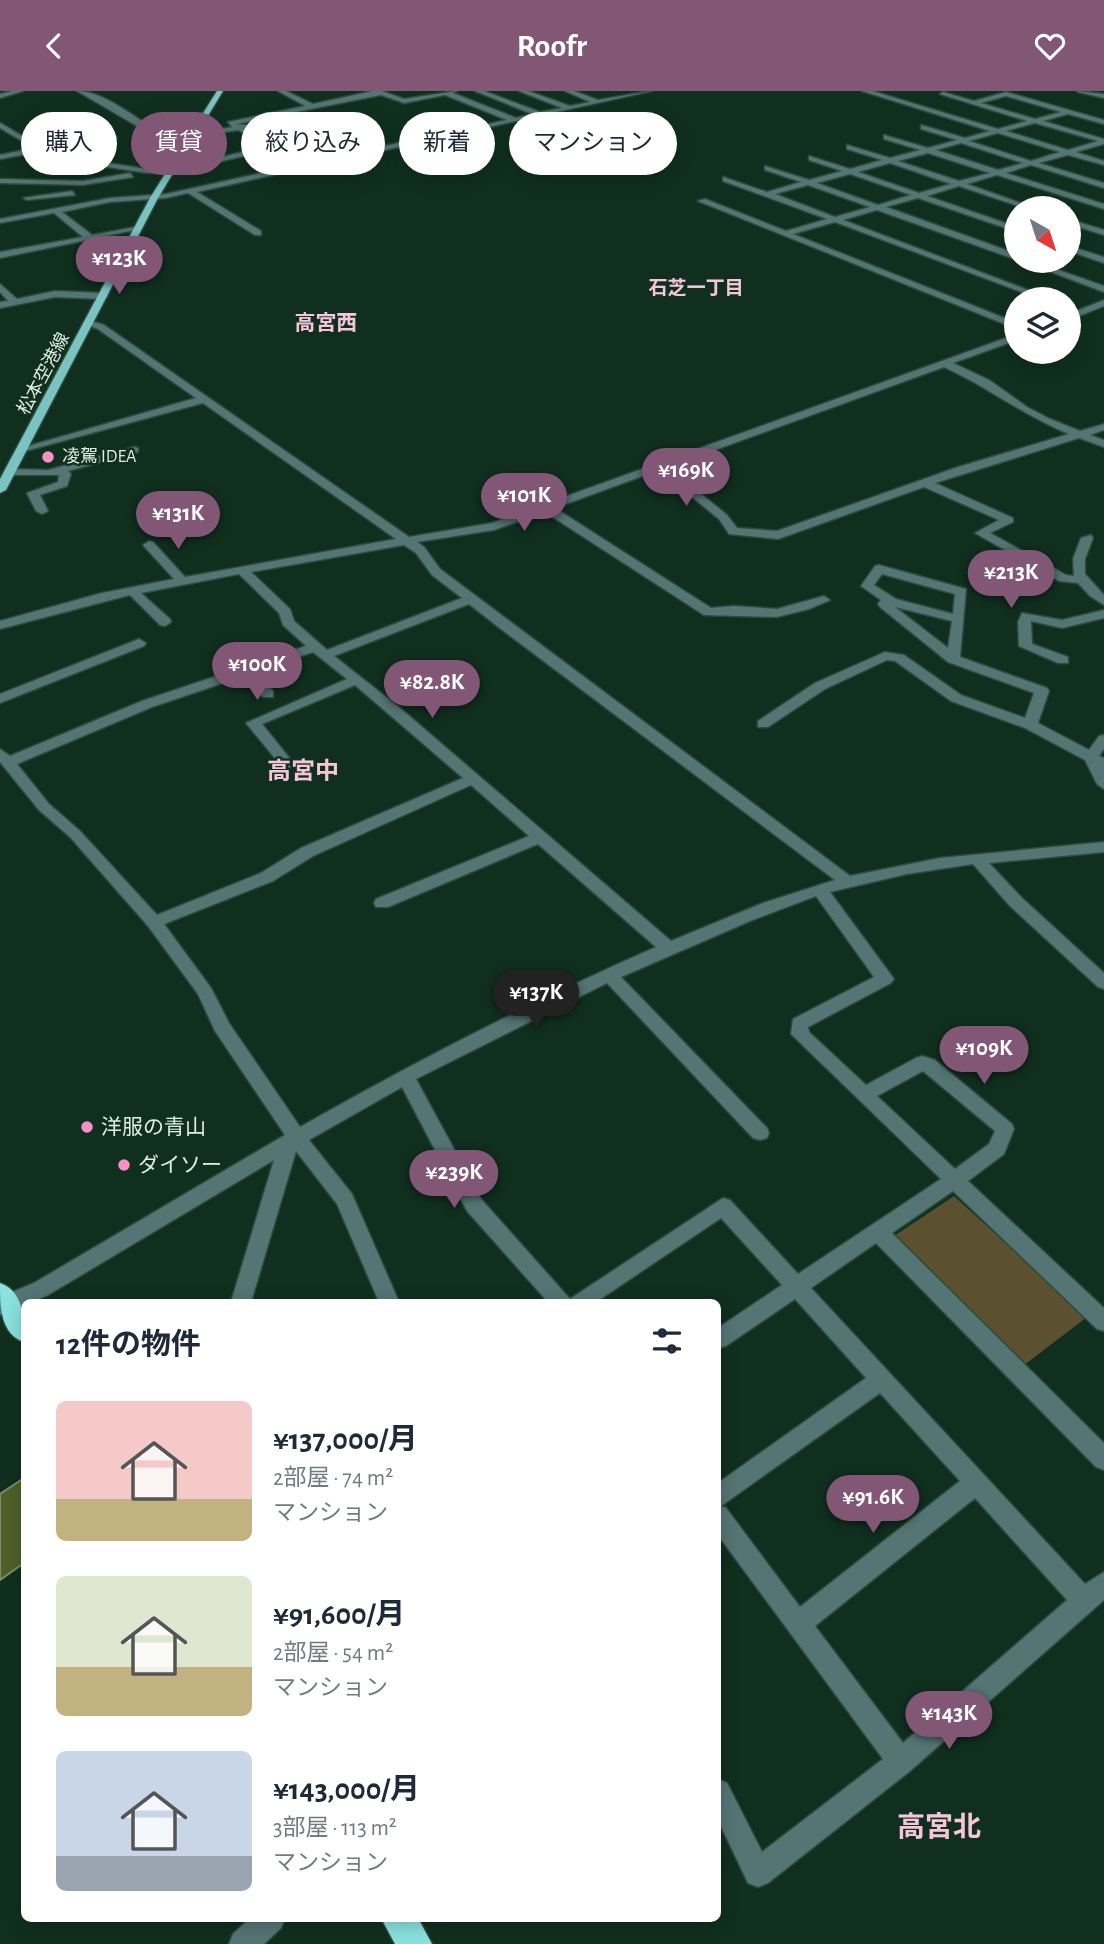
<!DOCTYPE html>
<html lang="ja">
<meta charset="utf-8">
<style>
body{margin:0;font-family:"Alegreya Sans","Noto Sans JP",sans-serif;background:#f2f2f3;color:#1f2937;height:100vh;display:flex;flex-direction:column;font-size:26px;white-space:nowrap}
*{box-sizing:border-box;margin:0}
p{font-size:23px;color:#747a83}
.icon{flex:none;width:38px;height:38px;fill:none;stroke:currentColor;stroke-width:2;stroke-linecap:round;stroke-linejoin:round}
.map{position:relative;flex:1;overflow:hidden}
.side{position:absolute;left:21px;top:1208px;width:700px;height:623px;display:flex;flex-direction:column;background:#fff;border-radius:10px;box-shadow:0 4px 18px #0003}
.side>*{flex:none}
.banner{position:absolute;left:21px;top:21px;width:700px;height:63px;display:flex;gap:14px}
.needle{width:46px;rotate:141deg}
.tools{position:absolute;left:1004px;top:105px;display:grid;gap:14px}
.tools a{display:grid;place-items:center;width:77px;height:77px;border-radius:50%;background:#fff;box-shadow:0 4px 18px #0003;font-size:35px}
.price{position:absolute;translate:-50% -60px;padding:0 16px;border-radius:24px;background:#825776;color:#fff;font-size:23px;line-height:46px;filter:drop-shadow(0 2px 4px #0008)}
.price::after{content:'';position:absolute;left:50%;top:42px;width:21px;height:16px;margin-left:-10px;background:inherit;clip-path:polygon(0 0,100% 0,50% 100%)}
.price.current{background:#222;color:#fff}
ul{padding:0;list-style:none}
li{display:flex;align-items:center;gap:21px;height:175px;padding:0 35px}
li span{display:grid;place-items:center;flex:none;width:196px;height:140px;border-radius:10px;color:#555}
li>.icon{margin-inline-start:auto}
span .icon{width:84px;height:84px;fill:#fffc;stroke-width:1}
li b{font-size:30px}
h2{display:flex;justify-content:space-between;align-items:center;height:84px;padding:0 35px;font-size:30px}
.pill{padding:0 24px;border-radius:32px;background:#fff;box-shadow:0 4px 18px #0003;font-size:24px;line-height:63px}
.pill.current{background:#825776;color:#fff}
header{display:flex;justify-content:space-between;align-items:center;height:91px;padding:0 35px;background:#825776;color:#fff;font-size:32px;font-weight:700}
.map>svg:first-child{display:block}
.green{fill:#5b502f}
.building{fill:#4e6128;stroke:#7e8a6b;stroke-width:2}
.lines{fill:none;stroke-linecap:round;stroke-linejoin:round}
.minor-casing{stroke:#2d4a3b;stroke-width:3}
.major-casing{stroke:#2d4a3b;stroke-width:3}
.highway-casing{stroke:#2d4a3b;stroke-width:3}
.minor{fill:#547574;fill-rule:evenodd}
.major{fill:#7bc3c0;fill-rule:evenodd}
.highway{fill:#8ae1de;fill-rule:evenodd}
.poi-dot{fill:#fb8fc4;stroke:#102f1f;stroke-width:2.5}
.labels{text-anchor:middle;dominant-baseline:central;stroke-width:5;stroke-linejoin:round;paint-order:stroke}
.far-street-label{font-size:18px;fill:#ddefe4;stroke:#102f1f}
.far-poi-label{font-size:18px;fill:#ddefe4;stroke:#102f1f;text-anchor:start}
.far-neighbourhood-label{font-size:19px;font-weight:bold;fill:#f5c6db;stroke:#102f1f}
.far-quarter-label{font-size:21px;font-weight:bold;fill:#f5c6db;stroke:#102f1f}
.poi-label{font-size:21px;fill:#ddefe4;stroke:#102f1f;text-anchor:start}
.quarter-label{font-size:24px;font-weight:bold;fill:#f5c6db;stroke:#102f1f}
.near-quarter-label{font-size:28px;font-weight:bold;fill:#f5c6db;stroke:#102f1f}
</style>
<header><svg class="icon" aria-label="back" viewBox="0 0 24 24"><path d="M15 5l-7 7 7 7"/></svg>Roofr<svg class="icon" aria-label="heart" viewBox="0 0 24 24"><path d="M12 20l-8-8c-3-5 5-10 8-4 3-6 11-1 8 4z"/></svg></header>
<div class="map">
<svg width="1104" height="1853" viewBox="0 0 1104 1853">
<rect width="100%" height="100%" fill="#102f1f"/>
<!-- green -->
<path class="green" d="M 954,1105 L 1087,1226 L 1023,1275 L 891,1147 Z"/>
<!-- building -->
<path class="building" d="M 24,1387 L 24,1472 L 0,1489 L 0,1403 Z"/>
<g class="lines">
<!-- minor casing -->
<g class="minor-casing">
<path id="minor" d="M 12,0 L 23,0 L 0,7 L 0,3 Z
M 77,0 C 107,0 143,34 170,47 C 176,51 184,50 191,53 L 187,55 L 168,53 Z
M 278,0 L 286,0 L 313,13 L 373,0 L 382,0 L 404,8 L 457,0 L 453,2 L 516,27 L 532,23 L 475,0 L 484,0 L 540,21 L 562,17 L 519,0 L 528,0 L 570,15 L 590,11 L 565,0 L 574,0 L 598,9 L 651,0 L 197,101 L 261,140 L 261,144 L 255,144 L 188,102 L 166,107 L 110,111 L 62,121 L 92,144 L 136,136 L 140,138 L 0,167 L 0,161 L 83,146 L 54,122 L 0,132 L 0,128 L 110,107 L 166,103 L 302,73 L 274,58 L 171,82 L 147,82 L 54,68 L 38,61 L 0,68 L 0,64 L 34,57 L 0,37 L 0,32 C 9,36 20,46 29,47 C 54,49 100,19 117,47 L 50,61 L 56,64 L 147,78 L 171,78 L 268,55 L 238,39 L 192,46 L 188,44 L 232,36 L 228,31 L 305,15 ZM 381,4 L 404,12 L 445,4 L 507,29 L 351,62 L 273,28 L 273,30 L 343,64 L 310,71 L 246,37 L 246,34 L 237,33 ZM 95,39 L 109,46 L 44,57 L 33,51 Z
M 862,0 L 872,0 L 998,38 L 1027,30 L 940,3 L 943,1 L 974,10 L 1006,1 L 1104,29 L 1104,33 L 1068,23 L 1043,30 L 1104,48 L 1104,53 L 1076,61 L 1104,70 L 1104,74 L 1068,64 L 1039,72 L 1104,92 L 1104,97 L 1031,74 L 1006,82 L 1104,113 L 1104,118 L 997,84 L 967,93 L 1035,117 L 1024,117 L 959,95 L 927,105 L 1017,136 L 1017,141 L 918,107 L 886,116 L 1017,163 L 1017,169 L 877,119 L 843,129 L 1052,208 L 1040,208 L 835,131 L 793,143 L 1017,232 L 1017,238 L 698,110 L 705,108 L 786,140 L 827,128 L 723,90 L 723,86 L 767,101 L 801,91 L 765,79 L 765,75 L 809,89 L 842,80 L 809,69 L 809,65 L 850,78 L 882,69 L 847,58 L 847,54 L 890,67 L 920,59 L 884,48 L 884,44 L 928,57 L 957,49 L 921,38 L 921,34 L 965,47 L 990,40 ZM 1006,5 L 1061,21 L 1035,28 L 981,12 ZM 1035,32 L 1098,50 L 1068,59 L 1006,40 ZM 998,42 L 1060,61 L 1031,70 L 969,50 ZM 961,52 L 1023,72 L 998,79 L 936,59 ZM 928,62 L 990,82 L 959,90 L 898,70 ZM 890,72 L 951,93 L 919,102 L 858,81 ZM 850,83 L 911,104 L 878,114 L 817,92 ZM 808,94 L 870,116 L 835,126 L 775,103 Z
M 1077,0 L 1104,3 L 1104,7 L 1078,1 Z
M 130,82 L 133,86 L 83,94 L 0,92 L 0,88 L 83,90 Z
M 72,100 L 75,104 L 27,109 L 23,107 Z
M 1069,128 L 1104,139 L 1104,144 L 1069,133 Z
M 1069,155 L 1104,166 L 1104,172 L 1069,160 Z
M 1022,170 L 1033,170 L 1104,195 L 1104,201 Z
M 0,193 L 17,208 L 55,200 L 103,202 L 108,205 L 103,208 L 55,206 L 0,217 L 0,211 L 8,210 L 0,201 Z
M 1104,209 L 1104,215 L 1069,229 L 1069,223 Z
M 88,229 L 104,234 L 409,446 L 492,432 L 1017,243 L 1017,249 L 953,272 L 989,289 L 1027,316 L 1050,328 L 1080,340 L 1104,333 L 1104,339 L 1090,344 L 1104,349 L 1104,356 L 1079,347 L 935,392 L 1013,427 L 1013,431 L 990,442 L 1066,484 L 1074,485 L 1073,468 L 1081,447 L 1091,444 L 1093,447 L 1085,468 L 1085,483 L 1104,504 L 1104,514 L 1090,505 L 1078,492 L 1059,490 L 975,442 L 999,429 L 924,396 L 778,448 L 729,443 L 719,428 L 659,379 L 555,417 L 711,517 L 734,515 L 777,518 L 824,505 L 830,509 L 809,518 L 777,526 L 704,524 L 545,421 L 494,439 L 417,451 L 424,456 L 440,478 L 850,785 L 940,767 L 1104,751 L 1104,761 L 989,772 L 1022,807 L 1104,882 L 1104,898 L 1098,896 L 1010,815 L 973,773 L 907,783 L 830,801 L 894,888 L 891,892 L 808,936 L 809,941 L 866,994 L 916,967 L 922,965 L 935,969 L 1012,1033 L 1014,1038 L 1004,1063 L 968,1090 L 1104,1217 L 1104,1240 L 1097,1238 L 953,1100 L 892,1142 L 1104,1352 L 1104,1379 L 1096,1376 L 876,1152 L 811,1197 L 1085,1493 L 1104,1481 L 1104,1509 L 910,1680 L 768,1792 L 758,1796 L 748,1792 L 718,1729 L 718,1688 L 727,1692 L 762,1761 L 883,1668 L 718,1444 L 718,1392 L 866,1287 L 795,1208 L 726,1255 L 718,1257 L 718,1237 L 782,1194 L 721,1127 L 596,1211 L 548,1211 L 467,1120 L 402,996 L 309,1049 L 352,1103 L 399,1211 L 379,1211 L 337,1113 L 296,1060 L 251,1211 L 231,1211 L 274,1069 L 48,1204 L 32,1211 L 24,1211 L 24,1214 L 0,1224 L 0,1206 L 34,1192 L 285,1044 L 215,940 L 198,903 L 148,835 L 70,746 L 39,719 L 0,671 L 0,658 L 10,665 L 142,610 L 306,555 L 283,534 L 279,522 L 239,483 L 141,502 L 170,528 L 171,531 L 165,535 L 160,534 L 130,504 L 0,538 L 0,530 L 102,502 L 174,488 L 143,454 L 149,450 L 153,451 L 185,486 L 396,448 L 203,312 L 18,362 L 18,358 L 196,307 L 98,238 L 83,232 ZM 944,276 C 988,296 1024,325 1069,343 L 958,376 L 777,440 L 737,437 L 727,424 L 668,376 ZM 404,454 L 416,462 L 432,484 L 462,507 L 327,559 L 294,530 L 290,518 L 251,481 ZM 469,513 L 501,538 L 835,789 L 763,812 L 671,850 L 400,617 L 334,565 ZM 313,561 L 347,588 L 246,632 L 283,677 L 288,678 L 295,674 L 262,633 L 355,594 L 463,687 L 301,757 L 261,782 L 157,824 L 80,740 L 49,713 L 17,673 L 152,616 L 244,585 L 263,606 L 273,606 L 273,600 L 255,581 ZM 471,694 L 529,745 L 376,808 L 374,812 L 376,816 L 388,816 L 538,753 L 656,856 C 535,909 416,970 300,1036 L 229,932 L 211,897 L 164,833 L 273,790 L 313,765 ZM 816,805 L 874,886 L 793,928 L 791,943 L 941,1088 L 798,1183 L 730,1109 L 723,1107 L 570,1208 L 481,1108 L 416,988 L 607,892 L 753,1047 L 760,1049 L 767,1047 L 769,1042 L 767,1037 L 621,886 L 750,830 ZM 923,980 L 995,1040 L 989,1053 L 955,1078 L 877,1005 ZM 880,1302 L 960,1390 L 800,1516 L 726,1417 L 721,1415 ZM 975,1407 L 1067,1509 L 903,1652 L 815,1535 Z
M 134,356 L 138,357 L 138,361 L 68,380 L 71,383 L 67,395 L 40,404 L 48,420 L 42,423 L 36,420 L 27,402 L 58,391 L 59,384 L 10,384 L 4,381 L 10,378 L 48,379 Z
M 879,474 L 966,498 L 960,566 L 1047,597 L 1049,600 L 1038,632 L 1089,659 L 1099,645 L 1104,644 L 1104,658 L 1099,665 L 1104,667 L 1104,698 L 1097,693 L 1085,669 L 1025,637 L 951,610 L 895,570 L 887,569 L 825,598 L 768,636 L 758,636 L 758,630 L 815,592 L 885,561 L 904,564 L 961,604 L 1025,627 L 1034,602 L 948,571 L 880,516 L 878,513 L 881,509 L 861,495 L 875,475 ZM 882,483 L 955,503 L 953,523 L 896,508 L 874,494 ZM 895,516 L 952,530 L 948,557 Z
M 1104,519 L 1104,527 L 1062,537 L 1031,530 L 1032,553 L 1068,566 L 1068,572 L 1058,572 L 1019,555 L 1018,531 L 1022,522 L 1062,529 Z
M 139,548 L 146,552 L 144,555 L 0,612 L 0,603 Z
M 250,1827 L 285,1827 L 281,1837 L 264,1853 L 229,1853 L 233,1843 Z"/>
</g>
<!-- major casing -->
<g class="major-casing">
<path id="major" d="M 217,0 L 223,0 L 158,107 L 6,399 L 0,402 L 0,388 L 150,107 Z"/>
</g>
<!-- highway casing -->
<g class="highway-casing">
<path id="highway" d="M 0,1192 C 25,1201 24,1229 24,1251 C 0,1243 0,1214 0,1192 Z
M 381,1827 L 418,1827 L 432,1853 L 395,1853 Z"/>
</g>
<!-- minor -->
<use href="#minor" class="minor"/>
<!-- major -->
<use href="#major" class="major"/>
<!-- highway -->
<use href="#highway" class="highway"/>
</g>
<!-- markers -->
<g class="poi-dot">
<circle cx="48" cy="366" r="7"/>
<circle cx="87" cy="1036" r="7"/>
<circle cx="124" cy="1074" r="7"/>
</g>
<g class="labels">
<!-- far-street labels -->
<g class="far-street-label">
<text transform="translate(44 283) rotate(-62)">松本空港線</text>
</g>
<!-- far-poi labels -->
<g class="far-poi-label">
<text x="62" y="366">凌駕 IDEA</text>
</g>
<!-- far-neighbourhood labels -->
<g class="far-neighbourhood-label">
<text x="696" y="197">石芝一丁目</text>
</g>
<!-- far-quarter labels -->
<g class="far-quarter-label">
<text x="326" y="232">高宮西</text>
</g>
<!-- poi labels -->
<g class="poi-label">
<text x="101" y="1036">洋服の青山</text>
<text x="138" y="1074">ダイソー</text>
</g>
<!-- quarter labels -->
<g class="quarter-label">
<text x="303" y="681">高宮中</text>
</g>
<!-- near-quarter labels -->
<g class="near-quarter-label">
<text x="939" y="1737">高宮北</text>
</g>
</g>
</svg>
<div class="tools">
<a><svg class="needle" viewBox="-14 -14 28 28"><path d="M0-13l5 13h-10z" fill="#e53935"/><path d="M0 13l5-13h-10z" fill="#747a83"/></svg></a>
<a><svg class="icon" aria-label="layers" viewBox="0 0 24 24"><path d="M12 4l9 5-9 5-9-5zM3 14l9 5 9-5"/></svg></a>
</div>
<b class="price" style="left:119px;top:205px">¥123K</b>
<b class="price" style="left:686px;top:417px">¥169K</b>
<b class="price" style="left:524px;top:442px">¥101K</b>
<b class="price" style="left:178px;top:460px">¥131K</b>
<b class="price" style="left:1011px;top:519px">¥213K</b>
<b class="price" style="left:257px;top:611px">¥100K</b>
<b class="price" style="left:432px;top:629px">¥82.8K</b>
<b class="price current" style="left:536px;top:939px">¥137K</b>
<b class="price" style="left:984px;top:995px">¥109K</b>
<b class="price" style="left:454px;top:1119px">¥239K</b>
<b class="price" style="left:873px;top:1444px">¥91.6K</b>
<b class="price" style="left:949px;top:1660px">¥143K</b>
<div class="banner">
<a class="pill">購入</a>
<a class="pill current">賃貸</a>
<a class="pill">絞り込み</a>
<a class="pill">新着</a>
<a class="pill">マンション</a>
</div>
<section class="side">
<h2>12件の物件<svg class="icon" aria-label="filters" viewBox="0 0 24 24"><path d="M4 7h16M4 17h16"/><circle cx="9" cy="7" r="2"/><circle cx="15" cy="17" r="2"/></svg></h2>
<ul>
<li><span style="background:linear-gradient(#f6c9c9 70%,#c2b280 0)"><svg class="icon" aria-label="home" viewBox="0 0 24 24"><path d="M3 11l9-7 9 7M6 9v11h12V9"/></svg></span><div><b>¥137,000/月</b><p>2部屋 · 74 m²</p><p>マンション</p></div></li>
<li><span style="background:linear-gradient(#dfe7d0 65%,#c2b280 0)"><svg class="icon" aria-label="home" viewBox="0 0 24 24"><path d="M3 11l9-7 9 7M6 9v11h12V9"/></svg></span><div><b>¥91,600/月</b><p>2部屋 · 54 m²</p><p>マンション</p></div></li>
<li><span style="background:linear-gradient(#c9d6e8 75%,#9aa5b1 0)"><svg class="icon" aria-label="home" viewBox="0 0 24 24"><path d="M3 11l9-7 9 7M6 9v11h12V9"/></svg></span><div><b>¥143,000/月</b><p>3部屋 · 113 m²</p><p>マンション</p></div></li>
</ul>
</section>
</div>
